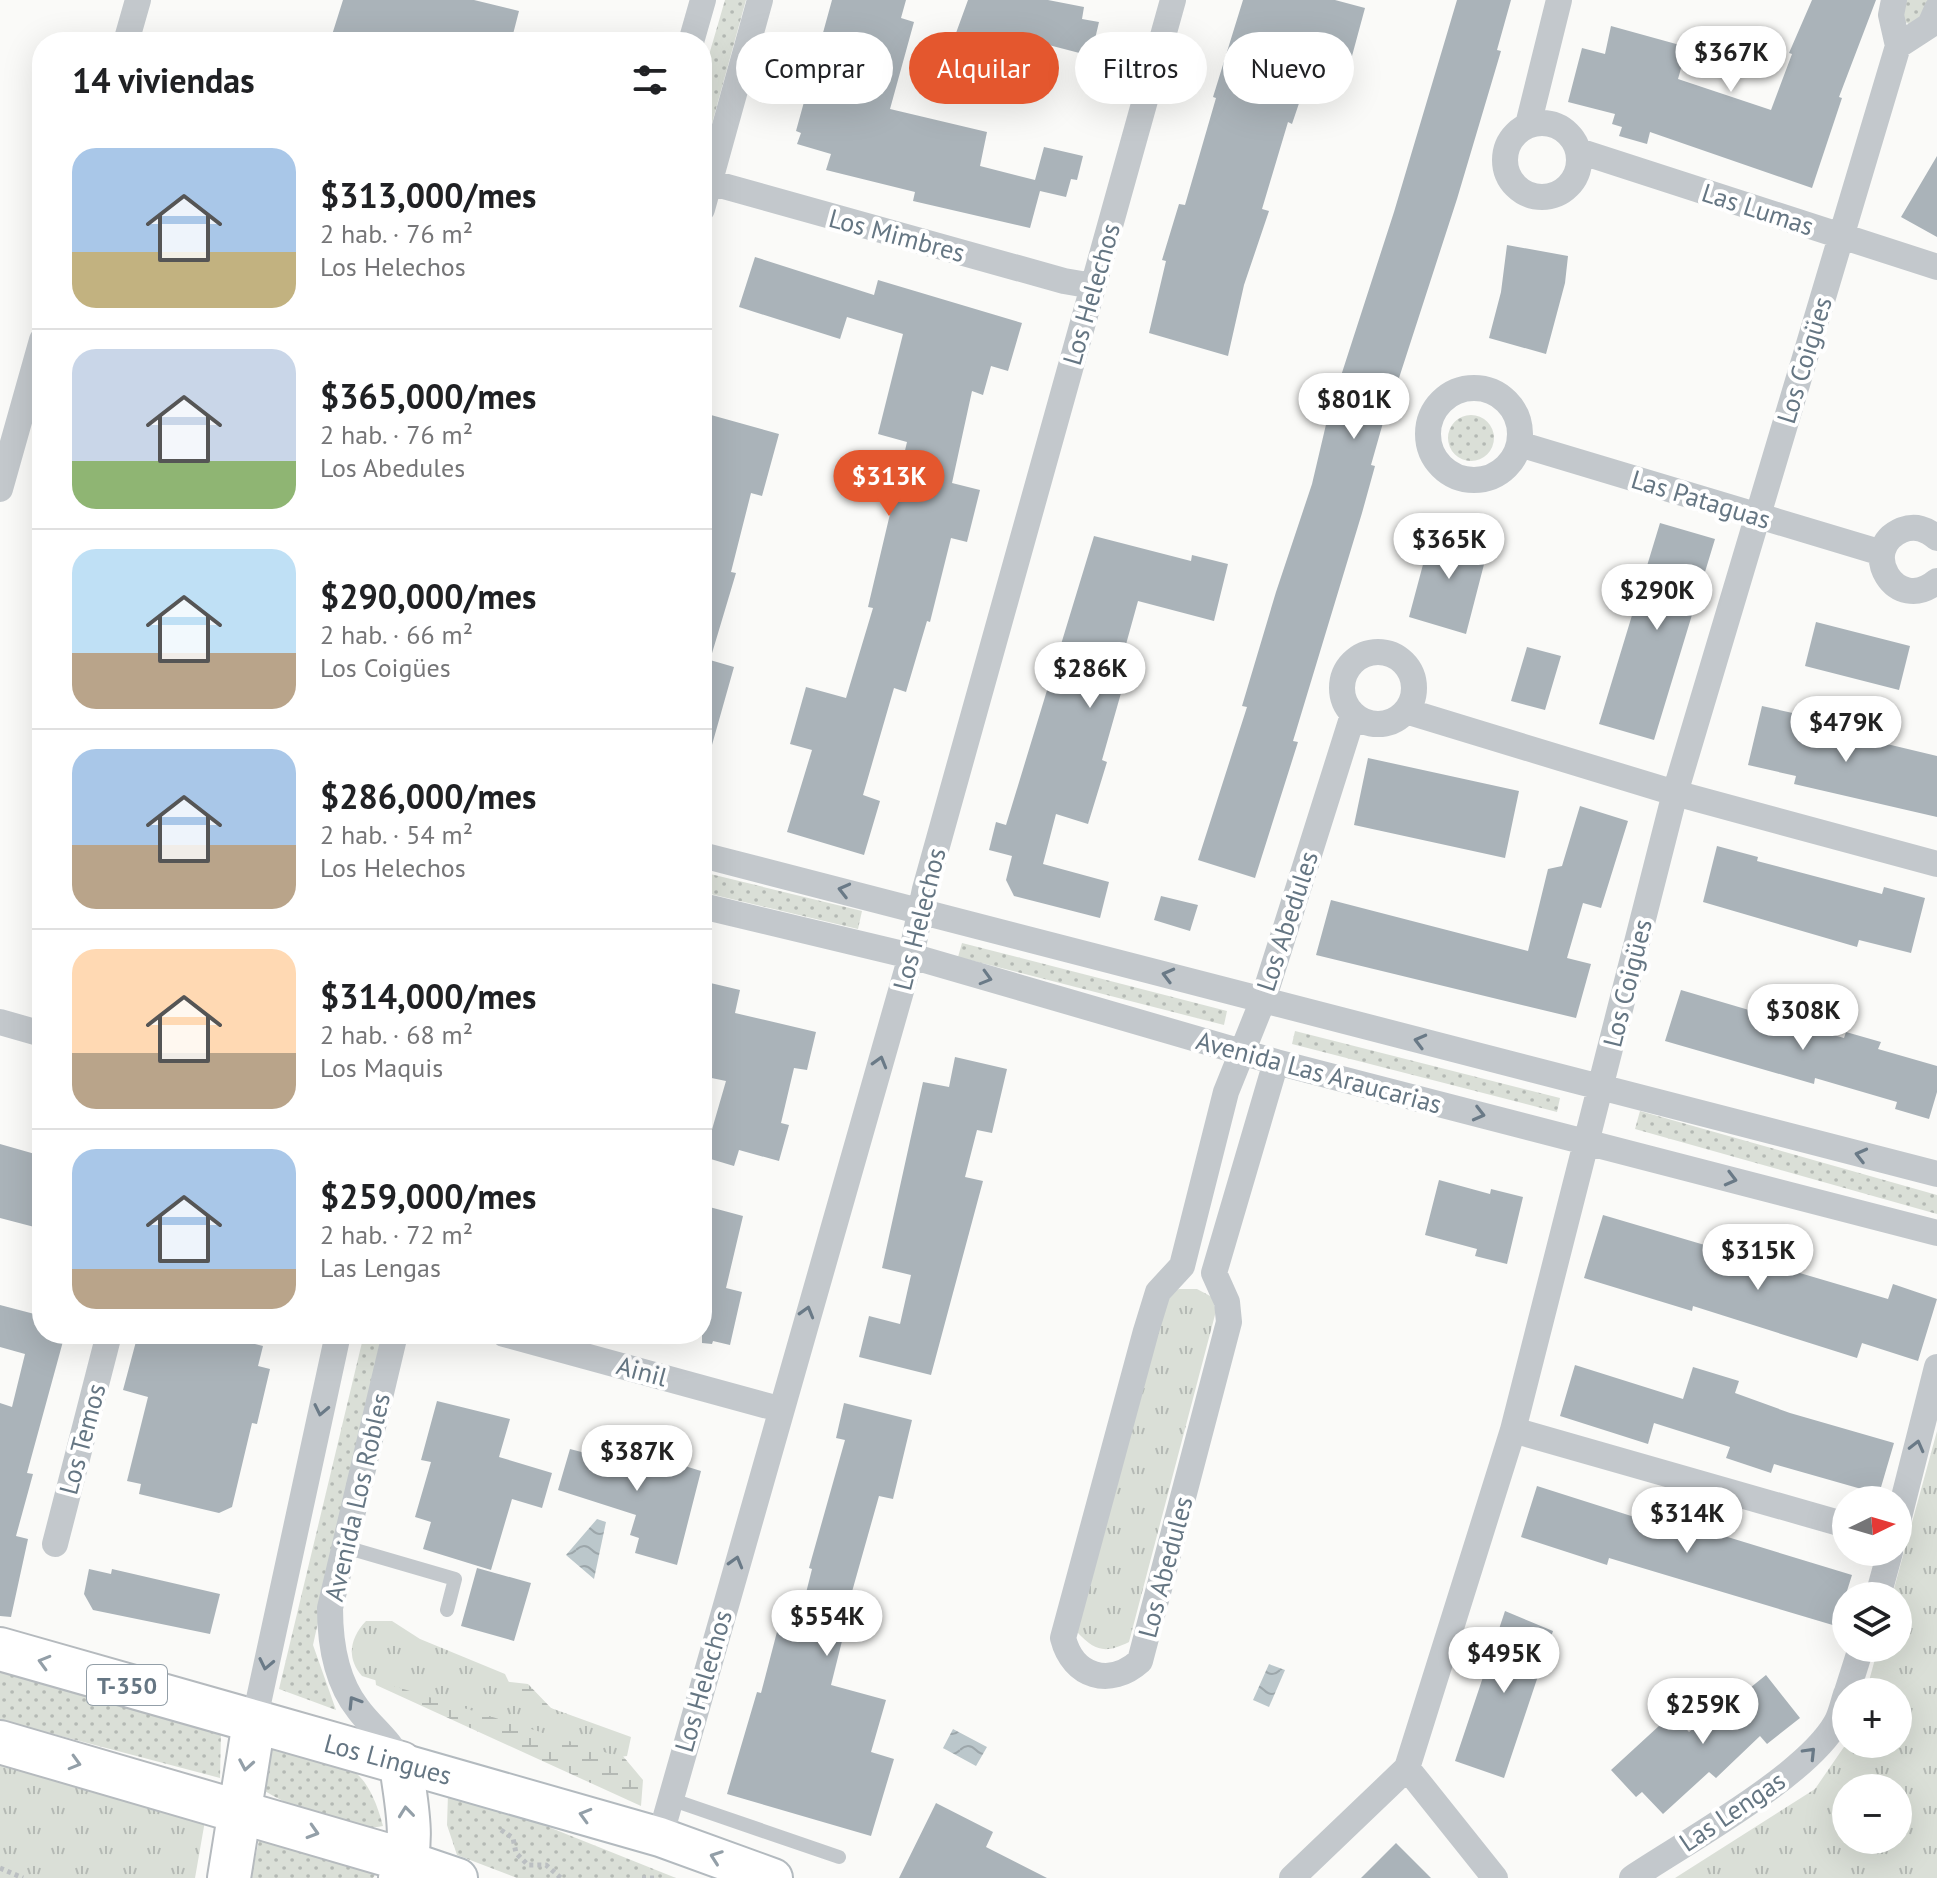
<!DOCTYPE html>
<html lang="es">
<meta charset="utf-8">
<style>
body{margin:0;font-family:"PT Sans",sans-serif;background:#f6f6f6;color:#202124;height:100vh;display:flex;flex-direction:column;font-size:30px;white-space:nowrap}
*{box-sizing:border-box;margin:0}
p{font-size:26px;color:#757577}
.icon{flex:none;width:44px;height:44px;fill:none;stroke:currentColor;stroke-width:2;stroke-linecap:round;stroke-linejoin:round}
.map{position:relative;flex:1;overflow:hidden}
.side{position:absolute;left:32px;top:32px;width:680px;height:1312px;display:flex;flex-direction:column;background:#fff;border-radius:32px;box-shadow:0 8px 32px #0002}
.side>*{flex:none}
.hud{position:absolute;left:736px;top:32px;width:760px;height:72px;display:flex;gap:16px}
.needle{width:52px;rotate:85deg}
.fabs{position:absolute;left:1832px;top:1486px;display:grid;gap:16px}
.fabs a{display:grid;place-items:center;width:80px;height:80px;border-radius:50%;background:#fff;box-shadow:0 8px 32px #0002;font-size:40px}
.price{position:absolute;translate:-50% -68px;padding:0 18px;border-radius:28px;background:#fff;color:#222;font-size:26px;line-height:52px;filter:drop-shadow(0 2px 4px #0008)}
.price::after{content:'';position:absolute;left:50%;top:48px;width:24px;height:18px;margin-left:-12px;background:inherit;clip-path:polygon(0 0,100% 0,50% 100%)}
.price.active{background:#e4572e;color:#fff}
ul{padding:0;list-style:none}
li{display:flex;align-items:center;gap:24px;height:200px;padding:0 40px}
li+li{border-top:2px solid #e0e0e0}
li span{display:grid;place-items:center;flex:none;width:224px;height:160px;border-radius:24px;color:#555}
li>.icon{margin-inline-start:auto}
span .icon{width:96px;height:96px;fill:#fffc;stroke-width:1}
li b{font-size:34px}
h2{display:flex;justify-content:space-between;align-items:center;height:96px;padding:0 40px;font-size:34px}
.pill{padding:0 28px;border-radius:36px;background:#fff;box-shadow:0 8px 32px #0002;font-size:28px;line-height:72px}
.pill.active{background:#e4572e;color:#fff}
.map>svg:first-child{display:block}
.grass{fill:url(#grass-dots)}
.wetland{fill:url(#wetland-marsh)}
.park{fill:url(#park-tufts);fill-rule:evenodd}
.water{fill:url(#water-waves)}
.building{fill:#aab3b9}
.lines{fill:none;stroke-linecap:round;stroke-linejoin:round}
.secondary-casing{stroke:#b3babf;stroke-width:42}
.primary-casing{stroke:#b5babe;stroke-width:46}
.path{stroke:#bbbfc2;stroke-width:5;stroke-dasharray:4 4;stroke-linecap:butt}
.service{stroke:#c3c8cc;stroke-width:14}
.minor{stroke:#c3c8cc;stroke-width:26}
.secondary{stroke:#fff;stroke-width:38}
.primary{stroke:#fff;stroke-width:42}
.oneway{stroke:#6a7a87}
.oneway2{stroke:#939fa8}
.labels{text-anchor:middle;dominant-baseline:central;stroke-width:8;stroke-linejoin:round;paint-order:stroke}
.shield{fill:#fff;stroke:#939fa8;stroke-width:2}
.shield-label{font-size:24px;font-weight:bold;fill:#657683}
.street-label{font-size:26px;fill:#657683;stroke:#fff}
</style>
<div class="map">
<svg width="1937" height="1878" viewBox="0 0 1937 1878">
<defs>
<pattern id="grass-dots" width="8" height="8" patternUnits="userSpaceOnUse" patternTransform="scale(2)"><rect width="8" height="8" fill="#dadfd7"/><path d="M2 2h.1M6 6h.1" fill="none" stroke="#b4b9b4" stroke-width="1.8" stroke-linecap="round"/></pattern>
<pattern id="wetland-marsh" width="20" height="14" patternUnits="userSpaceOnUse" patternTransform="scale(2)"><rect width="20" height="14" fill="#dadfd7"/><path d="M1 5h8M5 5V1M11 12h8M15 12V8" fill="none" stroke="#b4b9b4"/></pattern>
<pattern id="park-tufts" width="24" height="20" patternUnits="userSpaceOnUse" patternTransform="scale(2)"><rect width="24" height="20" fill="#dadfd7"/><path d="M3 7l-1-3M5 7V3M7 7l1-3M15 17l-1-3M17 17v-4M19 17l1-3" fill="none" stroke="#b4b9b4"/></pattern>
<pattern id="water-waves" width="16" height="10" patternUnits="userSpaceOnUse" patternTransform="scale(2)"><rect width="16" height="10" fill="#bbc7cb"/><path d="M0 5q4-4 8 0t8 0" fill="none" stroke="#9ca6aa"/></pattern>
</defs>
<rect width="100%" height="100%" fill="#fafaf8"/>
<!-- grass -->
<path class="grass" d="M 725,0 L 746,0 L 711,127 L 702,130 L 702,79 Z
M 1894,0 L 1932,0 L 1924,15 L 1910,25 L 1899,18 Z
M1448 438a23 23 0 1 1 46 0a23 23 0 1 1-46 0Z
M 702,872 L 862,911 L 858,929 L 702,892 Z
M 962,943 L 1227,1011 L 1224,1025 L 958,957 Z
M 1295,1031 L 1560,1098 L 1557,1112 L 1292,1044 Z
M 1640,1111 L 1937,1195 L 1937,1214 L 1635,1129 Z
M 364,1334 L 382,1334 L 313,1645 L 336,1710 L 279,1689 Z
M 0,1671 L 221,1732 L 220,1778 L 0,1720 Z
M 271,1742 C 334,1760 364,1754 383,1826 C 341,1834 297,1809 261,1789 Z
M 448,1794 L 474,1797 L 676,1878 L 517,1878 L 457,1855 L 447,1825 Z
M 260,1835 L 378,1871 L 373,1878 L 251,1878 Z"/>
<!-- wetland -->
<path class="wetland" d="M 374,1666 L 528,1684 L 551,1708 L 617,1749 L 643,1780 L 641,1806 L 376,1685 Z"/>
<!-- park -->
<path class="park" d="M 1179,1289 L 1197,1289 L 1212,1297 L 1216,1311 L 1129,1642 C 1105,1654 1095,1651 1077,1632 L 1166,1295 Z
M 1937,1431 L 1937,1878 L 1675,1878 L 1815,1789 L 1846,1744 L 1898,1744 L 1898,1692 L 1866,1692 L 1878,1648 L 1898,1648 L 1898,1596 L 1892,1596 ZM 1846,1788 L 1898,1788 L 1898,1840 L 1846,1840 Z
M 366,1621 L 392,1621 L 420,1639 L 505,1674 L 515,1695 L 631,1737 L 627,1756 L 620,1757 L 362,1676 C 346,1658 350,1638 366,1621 Z
M 0,1755 L 206,1815 L 195,1878 L 0,1878 Z"/>
<!-- water -->
<path class="water" d="M 597,1519 L 606,1522 L 594,1579 L 566,1555 Z
M 1269,1664 L 1285,1670 L 1269,1707 L 1253,1700 Z
M 953,1729 L 987,1747 L 976,1766 L 943,1748 Z"/>
<!-- building -->
<path class="building" d="M 343,0 L 474,0 L 519,11 L 511,42 L 345,42 L 331,38 Z
M 832,0 L 906,0 L 901,18 L 914,22 L 890,109 L 987,132 L 980,166 L 1035,180 L 1044,147 L 1083,156 L 1077,180 L 1071,179 L 1066,197 L 1040,191 L 1030,228 L 913,201 L 915,192 L 826,170 L 831,154 L 797,144 L 801,133 L 796,131 Z
M 968,0 L 1048,0 L 1084,7 L 1082,19 L 1099,22 L 1091,56 L 1041,43 L 1028,100 L 988,90 L 999,43 L 956,33 Z
M 1243,0 L 1335,0 L 1365,8 L 1352,56 L 1318,47 L 1292,124 L 1288,122 L 1262,209 L 1269,211 L 1244,285 L 1228,356 L 1149,333 L 1166,261 L 1162,260 L 1179,204 L 1185,205 L 1216,98 L 1213,97 Z
M 1457,0 L 1511,0 L 1497,50 L 1501,51 L 1457,199 L 1399,378 L 1396,377 L 1371,465 L 1375,466 L 1362,513 L 1293,741 L 1298,742 L 1255,878 L 1198,860 L 1247,707 L 1242,706 L 1276,592 L 1312,484 L 1336,382 L 1339,382 L 1394,212 Z
M 1812,0 L 1876,0 L 1839,97 L 1842,98 L 1812,188 L 1650,132 L 1647,144 L 1619,136 L 1622,127 L 1612,124 L 1615,114 L 1568,102 L 1582,48 L 1605,54 L 1611,26 L 1687,47 L 1678,79 L 1771,110 L 1792,54 L 1789,53 Z
M 1937,156 L 1937,237 L 1901,217 Z
M 1507,245 L 1568,256 L 1565,283 L 1546,354 L 1489,338 L 1501,292 Z
M 755,257 L 874,295 L 878,280 L 1022,323 L 1008,371 L 991,366 L 983,395 L 972,391 L 952,483 L 980,490 L 967,542 L 951,538 L 930,622 L 927,621 L 906,692 L 894,688 L 863,795 L 880,801 L 864,855 L 787,832 L 812,750 L 790,744 L 806,687 L 846,698 L 873,608 L 868,607 L 907,442 L 878,434 L 903,334 L 847,317 L 840,339 L 739,307 Z
M 711,415 L 779,434 L 762,496 L 751,493 L 731,572 L 736,573 L 710,660 L 734,667 L 710,752 L 702,751 L 702,445 Z
M 1660,523 L 1715,539 L 1654,740 L 1599,724 Z
M 1433,527 L 1489,545 L 1466,634 L 1409,617 Z
M 1094,536 L 1191,561 L 1192,555 L 1228,564 L 1214,621 L 1138,601 L 1115,684 L 1123,686 L 1102,760 L 1107,762 L 1088,824 L 1056,814 L 1043,864 L 1109,882 L 1100,918 L 1014,896 L 1006,880 L 1012,856 L 989,850 L 996,822 L 1006,825 Z
M 1816,622 L 1910,646 L 1899,690 L 1805,666 Z
M 1527,647 L 1561,656 L 1545,710 L 1511,701 Z
M 1762,706 L 1797,714 L 1795,722 L 1937,756 L 1937,817 L 1794,784 L 1796,776 L 1748,765 Z
M 1368,758 L 1519,791 L 1505,858 L 1354,825 Z
M 1580,806 L 1628,821 L 1601,908 L 1583,903 L 1567,958 L 1591,964 L 1576,1018 L 1316,955 L 1331,900 L 1528,951 L 1548,869 L 1562,866 Z
M 1717,846 L 1758,857 L 1757,861 L 1882,894 L 1884,887 L 1925,898 L 1911,953 L 1859,940 L 1857,947 L 1703,902 Z
M 1161,896 L 1198,905 L 1190,931 L 1154,920 Z
M 702,981 L 740,990 L 735,1013 L 816,1032 L 807,1070 L 794,1068 L 781,1123 L 789,1125 L 779,1161 L 739,1150 L 734,1166 L 704,1157 L 726,1081 L 702,1076 Z
M 1681,990 L 1844,1038 L 1846,1032 L 1881,1042 L 1878,1049 L 1937,1066 L 1937,1092 L 1929,1119 L 1895,1109 L 1897,1102 L 1815,1078 L 1814,1084 L 1665,1041 Z
M 955,1057 L 1007,1069 L 992,1133 L 977,1130 L 965,1177 L 983,1181 L 931,1375 L 859,1357 L 869,1316 L 900,1324 L 911,1275 L 882,1268 L 923,1082 L 949,1087 Z
M 0,1144 L 42,1156 L 42,1229 L 0,1218 Z
M 1439,1180 L 1490,1194 L 1491,1189 L 1523,1197 L 1507,1264 L 1475,1256 L 1477,1249 L 1425,1235 Z
M 702,1205 L 743,1216 L 726,1288 L 742,1292 L 730,1345 L 713,1341 L 712,1344 L 702,1343 Z
M 1603,1215 L 1888,1299 L 1893,1284 L 1937,1299 L 1918,1361 L 1862,1343 L 1857,1358 L 1693,1306 L 1692,1311 L 1584,1278 Z
M 0,1305 L 42,1316 L 42,1334 L 65,1334 L 27,1473 L 33,1474 L 16,1536 L 28,1539 L 11,1617 L 0,1616 L 0,1403 L 12,1407 L 25,1354 L 0,1347 Z
M 138,1334 L 240,1334 L 238,1340 L 263,1346 L 258,1366 L 270,1369 L 257,1424 L 252,1423 L 232,1507 L 219,1513 L 139,1494 L 141,1484 L 127,1481 L 148,1397 L 123,1390 Z
M 1575,1365 L 1683,1399 L 1693,1367 L 1739,1381 L 1735,1393 L 1790,1413 L 1894,1443 L 1879,1494 L 1774,1464 L 1771,1473 L 1726,1458 L 1730,1447 L 1654,1423 L 1648,1444 L 1560,1416 Z
M 437,1401 L 510,1419 L 499,1457 L 552,1473 L 542,1508 L 512,1499 L 491,1570 L 423,1549 L 431,1522 L 415,1517 L 431,1462 L 421,1460 Z
M 844,1403 L 912,1420 L 893,1499 L 879,1496 L 846,1613 L 849,1613 L 831,1685 L 886,1700 L 871,1752 L 894,1759 L 871,1836 L 727,1794 L 757,1692 L 761,1693 L 778,1628 L 796,1633 L 812,1569 L 809,1568 L 845,1440 L 836,1438 Z
M 594,1438 L 701,1471 L 677,1565 L 635,1553 L 639,1538 L 630,1535 L 636,1515 L 558,1490 L 570,1449 L 589,1454 Z
M 1537,1486 L 1647,1521 L 1649,1513 L 1852,1575 L 1836,1626 L 1609,1558 L 1607,1565 L 1521,1537 Z
M 477,1568 L 531,1583 L 514,1641 L 461,1626 Z
M 89,1569 L 111,1574 L 112,1569 L 220,1594 L 210,1634 L 93,1610 L 84,1594 Z
M 1505,1611 L 1553,1631 L 1504,1778 L 1455,1761 Z
M 1766,1675 L 1800,1718 L 1767,1744 L 1760,1736 L 1716,1778 L 1709,1772 L 1663,1814 L 1642,1792 L 1636,1797 L 1611,1770 L 1672,1714 L 1689,1732 L 1700,1723 L 1703,1726 Z
M 936,1803 L 993,1832 L 986,1847 L 1047,1878 L 899,1878 Z
M 1396,1843 L 1431,1878 L 1361,1878 Z"/>
<g class="lines">
<!-- secondary casing -->
<g class="secondary-casing">
<path id="secondary" d="M 401,1763 L 660,1837 L 773,1878
M 408,1861 L 458,1878"/>
</g>
<!-- primary casing -->
<g class="primary-casing">
<path id="primary" d="M 0,1649 L 401,1763 C 405,1800 417,1843 400,1878
M 0,1742 L 408,1861
M 229,1878 L 254,1722"/>
</g>
<!-- path -->
<path class="path" d="M 501,1830 L 513,1838 L 516,1853 L 528,1865 L 546,1865 L 561,1878
M 0,1868 L 23,1878
M 642,1878 L 656,1878"/>
<!-- service -->
<path class="service" d="M 345,1547 L 455,1579 L 447,1610
M 670,1799 L 839,1857"/>
<!-- minor -->
<path class="minor" d="M 126,42 L 138,0
M 691,42 L 703,0
M 1898,46 L 1930,25 L 1937,9
M1505 160a37 37 0 1 1 74 0a37 37 0 1 1-74 0Z
M 1528,125 L 1559,0
M 1579,151 L 1937,267
M 702,180 L 1064,281 L 1093,286
M 702,209 L 760,0
M1428 434a46 46 0 1 1 92 0a46 46 0 1 1-92 0Z
M 1519,444 L 1882,553
M 0,489 L 42,340
M 1937,538 C 1926,529 1916,525 1902,530 C 1857,549 1896,616 1937,581
M1342 688a36 36 0 1 1 72 0a36 36 0 1 1-72 0Z
M 1406,711 L 1675,793 L 1937,864
M 702,855 L 1937,1174
M 702,906 L 911,956 L 1276,1062 L 1937,1233
M 0,1022 L 42,1034
M 1276,1062 L 1214,1273 L 1227,1302 L 1229,1322 L 1140,1661 C 1110,1688 1073,1677 1063,1638 L 1146,1331 L 1158,1292 L 1182,1266 L 1226,1092 L 1263,1000 L 1353,715
M 395,1334 L 330,1608 C 330,1643 336,1681 358,1709 C 372,1728 390,1740 401,1763
M 504,1334 L 779,1409
M 1513,1430 L 1846,1525
M 1898,1521 L 1937,1367
M 55,1544 L 109,1334
M 1878,1596 L 1890,1552
M 1847,1692 L 1861,1648
M 254,1722 L 338,1334
M 1407,1768 L 1495,1878
M 660,1837 L 911,956 L 925,889 L 1173,0
M 1292,1878 L 1407,1768 L 1513,1430 L 1675,793 L 1898,46 L 1891,15 L 1894,0
M 1632,1878 C 1686,1842 1806,1776 1836,1723 C 1841,1714 1843,1703 1846,1694"/>
<!-- secondary -->
<use href="#secondary" class="secondary"/>
<!-- primary -->
<use href="#primary" class="primary"/>
</g>
<!-- one-way arrows -->
<defs><path id="oneway-chevron" d="M-2-3.5L2.5 0L-2 3.5" fill="none" stroke-width="1.6" stroke-linecap="round" stroke-linejoin="round" transform="scale(2)"/></defs>
<g class="oneway">
<use href="#oneway-chevron" transform="translate(844 890) rotate(-166)"/>
<use href="#oneway-chevron" transform="translate(1168 975) rotate(-165)"/>
<use href="#oneway-chevron" transform="translate(986 978) rotate(16)"/>
<use href="#oneway-chevron" transform="translate(1420 1041) rotate(-165)"/>
<use href="#oneway-chevron" transform="translate(880 1062) rotate(-74)"/>
<use href="#oneway-chevron" transform="translate(1479 1114) rotate(14)"/>
<use href="#oneway-chevron" transform="translate(1861 1155) rotate(-166)"/>
<use href="#oneway-chevron" transform="translate(1731 1179) rotate(15)"/>
<use href="#oneway-chevron" transform="translate(807 1312) rotate(-74)"/>
<use href="#oneway-chevron" transform="translate(321 1410) rotate(102)"/>
<use href="#oneway-chevron" transform="translate(1917 1446) rotate(-76)"/>
<use href="#oneway-chevron" transform="translate(736 1562) rotate(-74)"/>
<use href="#oneway-chevron" transform="translate(266 1664) rotate(102)"/>
<use href="#oneway-chevron" transform="translate(354 1702) rotate(-122)"/>
<use href="#oneway-chevron" transform="translate(1810 1753) rotate(-46)"/>
</g>
<g class="oneway2">
<use href="#oneway-chevron" transform="translate(44 1662) rotate(-164)"/>
<use href="#oneway-chevron" transform="translate(75 1763) rotate(16)"/>
<use href="#oneway-chevron" transform="translate(246 1765) rotate(100)"/>
<use href="#oneway-chevron" transform="translate(406 1812) rotate(-96)"/>
<use href="#oneway-chevron" transform="translate(585 1815) rotate(-164)"/>
<use href="#oneway-chevron" transform="translate(313 1832) rotate(17)"/>
<use href="#oneway-chevron" transform="translate(716 1857) rotate(-160)"/>
</g>
<g class="labels">
<!-- shield labels -->
<rect class="shield" x="87" y="1665" width="80" height="40" rx="6"/>
<g class="shield-label">
<text x="127" y="1685">T-350</text>
</g>
<!-- street labels -->
<g class="street-label">
<text transform="translate(1758 209) rotate(18)">Las Lumas</text>
<text transform="translate(897 235) rotate(15)">Los Mimbres</text>
<text transform="translate(1091 294) rotate(-74)">Los Helechos</text>
<text transform="translate(1804 360) rotate(-73)">Los Coigües</text>
<text transform="translate(1701 499) rotate(17)">Las Pataguas</text>
<text transform="translate(919 919) rotate(-76)">Los Helechos</text>
<text transform="translate(1287 921) rotate(-72)">Los Abedules</text>
<text transform="translate(1627 983) rotate(-76)">Los Coigües</text>
<text transform="translate(1319 1072) rotate(15)">Avenida Las Araucarias</text>
<text transform="translate(642 1371) rotate(15)">Ainil</text>
<text transform="translate(82 1439) rotate(-75)">Los Temos</text>
<text transform="translate(357 1497) rotate(-77)">Avenida Los Robles</text>
<text transform="translate(1165 1567) rotate(-75)">Los Abedules</text>
<text transform="translate(703 1681) rotate(-74)">Los Helechos</text>
<text transform="translate(388 1759) rotate(15)">Los Lingues</text>
<text transform="translate(1732 1811) rotate(-34)">Las Lengas</text>
</g>
</g>
</svg>
<div class="fabs">
<a><svg class="needle" viewBox="-14 -14 28 28"><path d="M0-13l5 13h-10z" fill="#e53935"/><path d="M0 13l5-13h-10z" fill="#757577"/></svg></a>
<a><svg class="icon" aria-label="layers" viewBox="0 0 24 24"><path d="M12 4l9 5-9 5-9-5zM3 14l9 5 9-5"/></svg></a>
<a>+</a>
<a>−</a>
</div>
<b class="price" style="left:1731px;top:94px">$367K</b>
<b class="price" style="left:1354px;top:441px">$801K</b>
<b class="price active" style="left:889px;top:518px">$313K</b>
<b class="price" style="left:1449px;top:581px">$365K</b>
<b class="price" style="left:1657px;top:632px">$290K</b>
<b class="price" style="left:1090px;top:710px">$286K</b>
<b class="price" style="left:1846px;top:764px">$479K</b>
<b class="price" style="left:1803px;top:1052px">$308K</b>
<b class="price" style="left:1758px;top:1292px">$315K</b>
<b class="price" style="left:637px;top:1493px">$387K</b>
<b class="price" style="left:1687px;top:1555px">$314K</b>
<b class="price" style="left:827px;top:1658px">$554K</b>
<b class="price" style="left:1504px;top:1695px">$495K</b>
<b class="price" style="left:1703px;top:1746px">$259K</b>
<div class="hud">
<a class="pill">Comprar</a>
<a class="pill active">Alquilar</a>
<a class="pill">Filtros</a>
<a class="pill">Nuevo</a>
</div>
<section class="side">
<h2>14 viviendas<svg class="icon" aria-label="filters" viewBox="0 0 24 24"><path d="M4 7h16M4 17h16"/><circle cx="9" cy="7" r="2"/><circle cx="15" cy="17" r="2"/></svg></h2>
<ul>
<li><span style="background:linear-gradient(#a9c7e8 65%,#c2b280 0)"><svg class="icon" aria-label="home" viewBox="0 0 24 24"><path d="M3 11l9-7 9 7M6 9v11h12V9"/></svg></span><div><b>$313,000/mes</b><p>2 hab. · 76 m²</p><p>Los Helechos</p></div></li>
<li><span style="background:linear-gradient(#c9d6e8 70%,#8fb573 0)"><svg class="icon" aria-label="home" viewBox="0 0 24 24"><path d="M3 11l9-7 9 7M6 9v11h12V9"/></svg></span><div><b>$365,000/mes</b><p>2 hab. · 76 m²</p><p>Los Abedules</p></div></li>
<li><span style="background:linear-gradient(#bfe0f5 65%,#b9a48a 0)"><svg class="icon" aria-label="home" viewBox="0 0 24 24"><path d="M3 11l9-7 9 7M6 9v11h12V9"/></svg></span><div><b>$290,000/mes</b><p>2 hab. · 66 m²</p><p>Los Coigües</p></div></li>
<li><span style="background:linear-gradient(#a9c7e8 60%,#b9a48a 0)"><svg class="icon" aria-label="home" viewBox="0 0 24 24"><path d="M3 11l9-7 9 7M6 9v11h12V9"/></svg></span><div><b>$286,000/mes</b><p>2 hab. · 54 m²</p><p>Los Helechos</p></div></li>
<li><span style="background:linear-gradient(#ffd9b3 65%,#b9a48a 0)"><svg class="icon" aria-label="home" viewBox="0 0 24 24"><path d="M3 11l9-7 9 7M6 9v11h12V9"/></svg></span><div><b>$314,000/mes</b><p>2 hab. · 68 m²</p><p>Los Maquis</p></div></li>
<li><span style="background:linear-gradient(#a9c7e8 75%,#b9a48a 0)"><svg class="icon" aria-label="home" viewBox="0 0 24 24"><path d="M3 11l9-7 9 7M6 9v11h12V9"/></svg></span><div><b>$259,000/mes</b><p>2 hab. · 72 m²</p><p>Las Lengas</p></div></li>
</ul>
</section>
</div>
